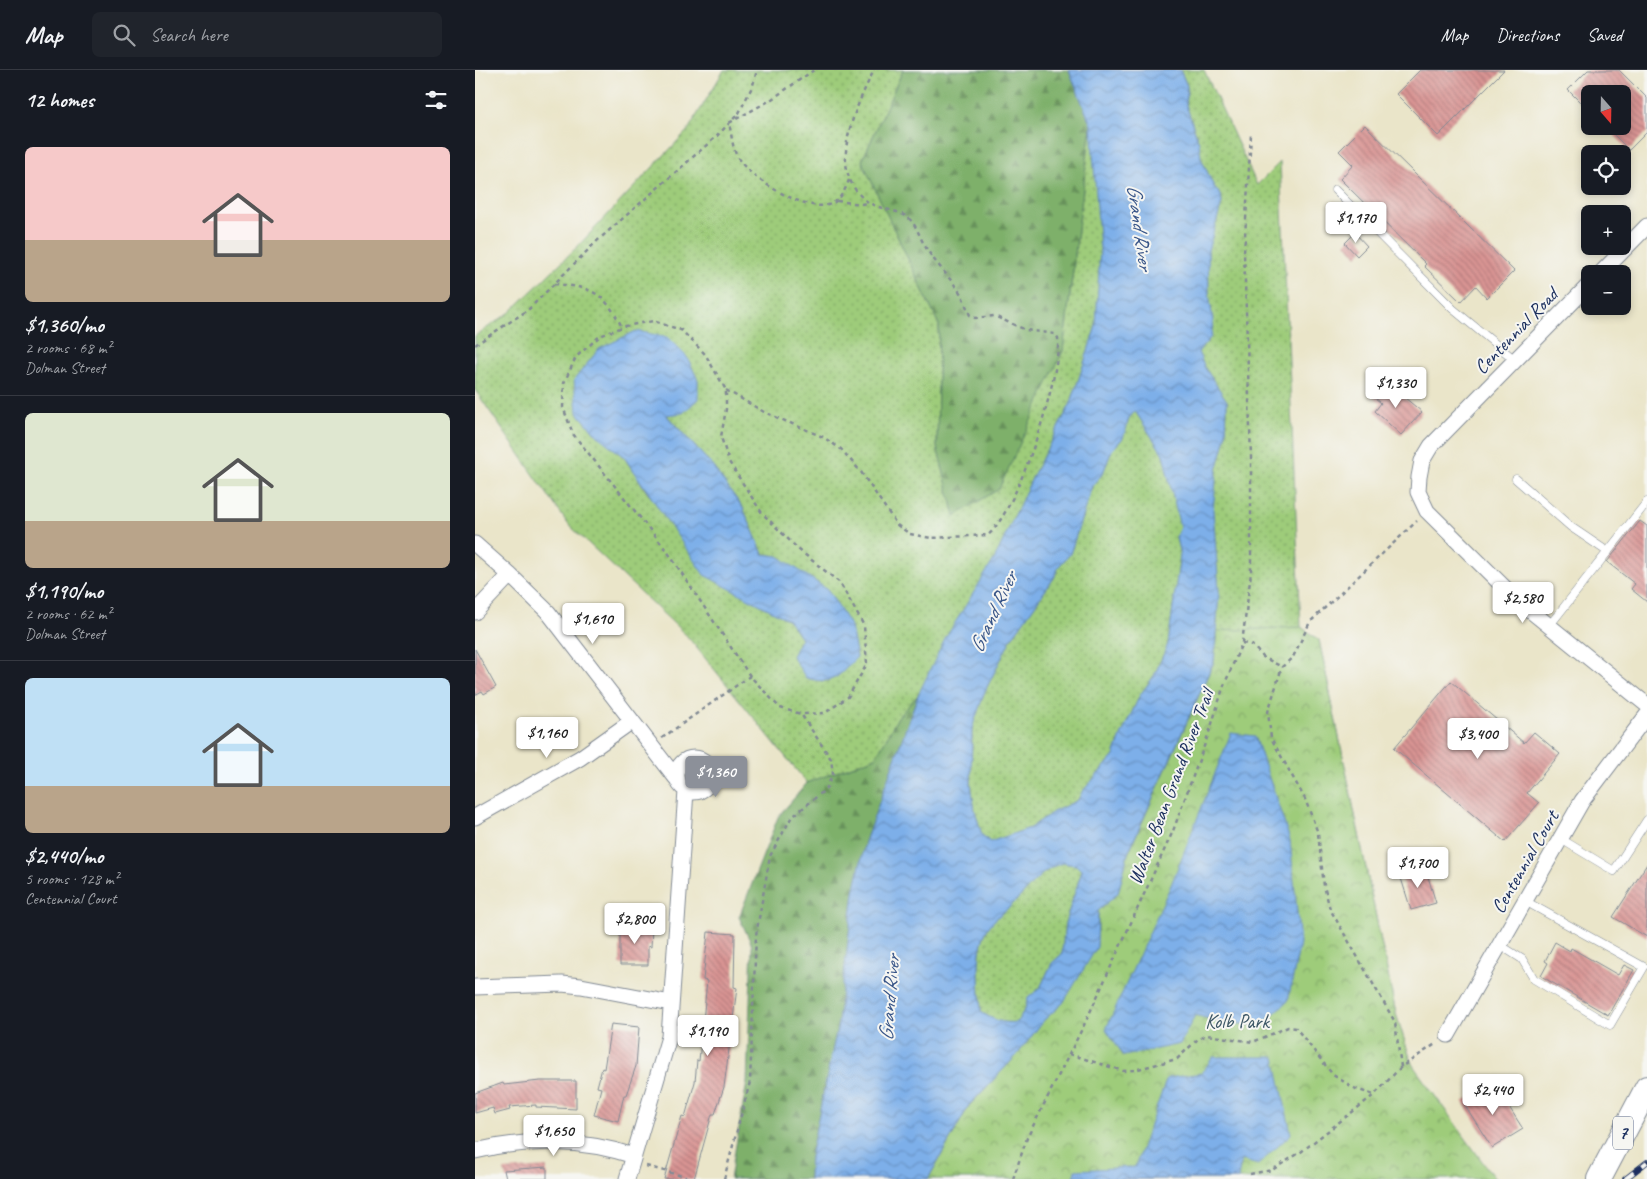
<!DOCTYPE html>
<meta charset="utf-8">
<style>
body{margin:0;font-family:Caveat,sans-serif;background:#20242c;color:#f1f3f6;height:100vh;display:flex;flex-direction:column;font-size:19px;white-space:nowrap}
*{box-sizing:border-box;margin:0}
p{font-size:16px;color:#9ea1a6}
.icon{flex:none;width:28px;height:28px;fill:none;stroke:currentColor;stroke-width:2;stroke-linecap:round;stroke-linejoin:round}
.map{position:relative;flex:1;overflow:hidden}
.details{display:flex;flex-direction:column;background:#171b24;width:475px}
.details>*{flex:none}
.needle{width:32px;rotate:160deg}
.fabs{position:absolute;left:1106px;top:15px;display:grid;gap:10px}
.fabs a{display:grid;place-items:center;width:50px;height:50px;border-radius:8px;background:#171b24;box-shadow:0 2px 8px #0003;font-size:25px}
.price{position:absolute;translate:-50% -42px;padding:0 11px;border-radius:5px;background:#fff;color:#222;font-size:16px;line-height:32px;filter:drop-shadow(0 1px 2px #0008)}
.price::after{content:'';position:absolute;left:50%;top:30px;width:15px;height:11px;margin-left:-8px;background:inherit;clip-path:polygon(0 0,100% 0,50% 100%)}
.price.selected{background:#8c9099;color:#fff}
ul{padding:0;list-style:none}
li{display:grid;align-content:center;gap:10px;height:265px;padding:0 25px}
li+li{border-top:1px solid #363941}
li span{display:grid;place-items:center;height:155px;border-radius:8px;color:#555}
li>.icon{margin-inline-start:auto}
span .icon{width:90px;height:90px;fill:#fffc;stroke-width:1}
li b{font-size:21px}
h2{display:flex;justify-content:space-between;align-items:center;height:60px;padding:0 25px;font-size:21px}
header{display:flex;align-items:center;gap:30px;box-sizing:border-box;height:70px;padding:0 25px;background:#171b24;border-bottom:1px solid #363941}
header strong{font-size:24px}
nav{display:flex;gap:28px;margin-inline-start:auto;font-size:18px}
.search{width:350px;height:45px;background:#20242c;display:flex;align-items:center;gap:12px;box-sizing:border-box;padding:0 18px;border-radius:8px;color:#9ea1a6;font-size:19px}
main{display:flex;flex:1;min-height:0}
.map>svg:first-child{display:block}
.grass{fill:url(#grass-dots);stroke:#5c7e6c;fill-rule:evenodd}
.forest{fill:url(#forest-firs);stroke:#4c7064}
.park{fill:url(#park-crowns);stroke:#5c7e6c}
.water{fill:url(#water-waves);stroke:#4c6fa4;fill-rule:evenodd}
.building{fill:url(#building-back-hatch)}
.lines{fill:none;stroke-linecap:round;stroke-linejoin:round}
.service-casing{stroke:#828a94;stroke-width:9}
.minor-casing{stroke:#828a94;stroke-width:17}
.primary-casing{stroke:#828a94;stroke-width:26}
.path{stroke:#828a94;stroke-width:2.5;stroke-dasharray:4 4;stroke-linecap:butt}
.service{stroke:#fff;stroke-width:8}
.minor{stroke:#fff;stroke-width:15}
.primary{stroke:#fff;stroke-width:24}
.rail-casing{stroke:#1b2f5e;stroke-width:5.5}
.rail{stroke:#f6f6f2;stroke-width:4;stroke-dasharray:11;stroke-linecap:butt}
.labels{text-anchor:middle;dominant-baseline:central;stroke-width:4;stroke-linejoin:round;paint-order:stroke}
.shield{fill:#f6f6f2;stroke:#5d6b8a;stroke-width:1}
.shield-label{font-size:19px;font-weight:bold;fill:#1b2f5e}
.street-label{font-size:20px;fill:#1b2f5e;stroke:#f6f6f2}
.park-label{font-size:20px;fill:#3c5665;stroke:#f6f6f2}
.water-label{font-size:21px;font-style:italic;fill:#385588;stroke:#f6f6f2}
</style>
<header>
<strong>Map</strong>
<div class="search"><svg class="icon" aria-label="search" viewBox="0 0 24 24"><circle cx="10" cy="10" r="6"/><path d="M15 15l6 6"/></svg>Search here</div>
<nav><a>Map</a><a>Directions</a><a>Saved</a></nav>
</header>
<main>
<section class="details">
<h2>12 homes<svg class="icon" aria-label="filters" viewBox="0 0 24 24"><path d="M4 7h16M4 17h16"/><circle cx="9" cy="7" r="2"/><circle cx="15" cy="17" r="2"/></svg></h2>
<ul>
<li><span style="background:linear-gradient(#f6c9c9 60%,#b9a48a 0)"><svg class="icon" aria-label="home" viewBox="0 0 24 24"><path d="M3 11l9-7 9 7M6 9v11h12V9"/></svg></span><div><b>$1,360/mo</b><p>2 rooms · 68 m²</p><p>Dolman Street</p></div></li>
<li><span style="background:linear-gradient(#dfe7d0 70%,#b9a48a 0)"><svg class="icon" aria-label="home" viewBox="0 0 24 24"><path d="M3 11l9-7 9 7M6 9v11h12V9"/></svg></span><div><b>$1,190/mo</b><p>2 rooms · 62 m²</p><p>Dolman Street</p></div></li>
<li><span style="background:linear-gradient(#bfe0f5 70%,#b9a48a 0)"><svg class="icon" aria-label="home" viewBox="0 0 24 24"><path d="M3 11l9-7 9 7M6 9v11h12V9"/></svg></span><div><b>$2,440/mo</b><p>5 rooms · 128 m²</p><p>Centennial Court</p></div></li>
</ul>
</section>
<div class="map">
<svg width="1172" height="1109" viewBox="0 0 1172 1109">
<defs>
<pattern id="grass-dots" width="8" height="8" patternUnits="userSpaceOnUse" patternTransform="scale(1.25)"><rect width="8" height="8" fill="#9ecc7a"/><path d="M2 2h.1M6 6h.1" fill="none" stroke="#80a667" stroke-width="1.8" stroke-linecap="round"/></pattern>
<pattern id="forest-firs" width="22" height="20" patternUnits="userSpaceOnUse" patternTransform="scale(1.25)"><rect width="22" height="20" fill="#7eb06a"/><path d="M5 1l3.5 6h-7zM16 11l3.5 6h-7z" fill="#66905a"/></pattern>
<pattern id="park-crowns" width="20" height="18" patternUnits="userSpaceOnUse" patternTransform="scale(1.25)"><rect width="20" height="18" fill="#9ecc7a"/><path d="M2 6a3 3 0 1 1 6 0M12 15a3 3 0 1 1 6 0" fill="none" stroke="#80a667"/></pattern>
<pattern id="water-waves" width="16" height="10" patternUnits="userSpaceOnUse" patternTransform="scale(1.25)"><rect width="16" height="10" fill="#7dafe9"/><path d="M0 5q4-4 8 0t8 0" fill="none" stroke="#668fc0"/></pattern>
<pattern id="building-back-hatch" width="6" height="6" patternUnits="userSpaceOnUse" patternTransform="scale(1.25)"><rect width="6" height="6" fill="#d99493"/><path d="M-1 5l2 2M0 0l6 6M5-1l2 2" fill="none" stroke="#af797b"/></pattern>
</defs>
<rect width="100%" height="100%" fill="#f6f6f2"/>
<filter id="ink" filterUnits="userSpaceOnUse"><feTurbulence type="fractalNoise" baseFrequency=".02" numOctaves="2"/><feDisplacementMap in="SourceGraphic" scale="10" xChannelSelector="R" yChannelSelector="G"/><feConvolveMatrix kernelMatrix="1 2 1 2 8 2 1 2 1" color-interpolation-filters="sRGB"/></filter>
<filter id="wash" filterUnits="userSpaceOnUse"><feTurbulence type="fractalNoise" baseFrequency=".0096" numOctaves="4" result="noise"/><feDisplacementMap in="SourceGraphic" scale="20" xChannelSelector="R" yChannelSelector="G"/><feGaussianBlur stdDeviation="1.12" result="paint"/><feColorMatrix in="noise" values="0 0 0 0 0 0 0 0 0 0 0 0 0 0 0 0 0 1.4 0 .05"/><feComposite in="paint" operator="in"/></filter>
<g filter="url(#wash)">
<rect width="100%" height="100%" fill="#eae5c9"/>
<!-- grass -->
<path class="grass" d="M 249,0 L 428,0 L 387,91 L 464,255 L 462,377 L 480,445 L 588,281 L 616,55 L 629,131 L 621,256 L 596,333 L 559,404 L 520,488 L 477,566 L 443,625 L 423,647 L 401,687 L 332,713 L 212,566 L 93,454 L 0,320 L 0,266 L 34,243 L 104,175 L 213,60 ZM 192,267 L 212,287 L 223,310 L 191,344 L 235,393 L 268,438 L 288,484 L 303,486 L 382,587 L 362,607 L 347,612 L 326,568 L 314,550 L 277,530 L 173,424 L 149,387 L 123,366 L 102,342 Z
M 705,0 L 729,0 L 782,115 L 805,92 L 826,557 L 844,570 L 921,944 L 937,994 L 453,1109 L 542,985 L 739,591 L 744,522 L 737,440 L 742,400 L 751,367 L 752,331 L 730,298 L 722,282 L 736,267 L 738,251 L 734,224 L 733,180 L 747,133 L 746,125 L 739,117 L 726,88 L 724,73 L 711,35 L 712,16 Z
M 660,341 L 688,384 L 706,457 L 701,467 L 705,485 L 693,574 L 679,606 L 665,625 L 646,666 L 639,686 L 607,722 L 603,730 L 578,742 L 555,758 L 515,772 L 507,765 L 500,741 L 496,714 L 497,658 L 510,621 L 536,569 L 579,508 L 584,496 L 595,484 L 617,416 L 628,403 L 637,380 L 648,368 L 654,348 Z
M 587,793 L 601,795 L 607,801 L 590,853 L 587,884 L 577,893 L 565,918 L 553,928 L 550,939 L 542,952 C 527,954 519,950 506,942 C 505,916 499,882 513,858 C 520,847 532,840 541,831 C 556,816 566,800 587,793 Z"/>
<!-- forest -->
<path class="forest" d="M 428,0 L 594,0 L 616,55 L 588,281 L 524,419 L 480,446 L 462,377 L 464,255 L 387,91 Z
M 443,625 L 390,772 L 379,823 L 363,954 L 335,1087 L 334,1109 L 255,1109 L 272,1012 L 277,875 L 264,847 L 303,747 L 332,713 L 401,687 L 423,647 Z"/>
<!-- park -->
<path class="park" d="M 826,557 L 844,570 L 921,944 L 937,994 L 1020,1109 L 453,1109 L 494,1036 L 542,985 L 569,950 L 588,933 L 623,861 L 623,841 L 643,823 L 653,784 L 739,592 L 742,561 Z"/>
<!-- water -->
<path class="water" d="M 594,0 L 705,0 L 712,16 L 711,35 L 724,73 L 726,88 L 739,117 L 746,125 L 747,133 L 733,180 L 734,224 L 738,251 L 736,267 L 723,282 L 730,298 L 752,331 L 751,367 L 742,400 L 738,440 L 744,522 L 739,591 L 653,783 L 643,823 L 623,841 L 622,877 L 588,933 L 569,950 L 542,985 L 494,1035 L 453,1109 L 334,1109 L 335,1087 L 363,954 L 379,823 L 390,772 L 443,625 L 470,569 L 520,488 L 559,404 L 596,333 L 621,256 L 625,179 L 616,55 ZM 660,341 L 688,384 L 705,457 L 701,467 L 705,485 L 693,574 L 679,606 L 665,625 L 646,666 L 639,686 L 607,722 L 603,730 L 578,742 L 555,758 L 515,772 L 507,765 L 500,741 L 496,714 L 497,658 L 510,621 L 536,569 L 579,508 L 584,496 L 595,484 L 617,416 L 628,403 L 637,380 L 648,368 L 654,348 ZM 587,793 L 601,795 L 607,801 L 590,853 L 587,884 L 577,893 L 565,918 L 553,928 L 550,939 L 542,952 C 528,954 518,950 506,942 C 505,916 499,881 513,858 C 520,847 532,840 541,831 C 556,816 566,800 587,793 Z
M 161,261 L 192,267 L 212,287 L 223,310 L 223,329 L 208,343 L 191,345 L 235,393 L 268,438 L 288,484 L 303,486 L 353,520 L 376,557 L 382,587 C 363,606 360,616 331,608 L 317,586 L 326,568 L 314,550 L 229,505 L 149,387 L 123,366 L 102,342 L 99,310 L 124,279 Z
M 756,663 L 780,666 L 815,770 L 825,873 L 813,931 L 785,956 L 745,952 L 720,945 L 705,974 L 649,986 L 631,959 L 696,815 Z
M 738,987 L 800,987 L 816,1064 L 783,1095 L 766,1090 L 763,1109 L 599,1109 L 600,1100 L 660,1097 L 692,1008 L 727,1003 Z"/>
<g id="blocks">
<!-- building -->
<path class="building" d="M 945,0 L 1029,0 L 963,66 L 921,24 Z
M 1113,0 L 1144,0 L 1172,28 L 1172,62 L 1154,80 L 1130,56 L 1148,56 L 1148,24 L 1115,24 L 1115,42 L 1093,20 Z
M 890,55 L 1039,201 L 1012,228 L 1001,216 L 986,232 L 949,196 L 951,194 L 865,109 L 878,95 L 864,81 Z
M 880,163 L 892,176 L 882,186 L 870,173 Z
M 912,313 L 947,342 L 926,365 L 900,341 L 906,333 L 899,327 Z
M 1165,451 L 1172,456 L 1172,532 L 1156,519 L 1160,514 L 1132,492 Z
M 0,579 L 21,617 L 9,624 L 7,621 L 0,625 Z
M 976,611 L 1049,673 L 1059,662 L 1085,684 L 1052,723 L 1064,733 L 1030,772 L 919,678 Z
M 1172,794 L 1172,867 L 1138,847 Z
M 950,797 L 961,833 L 936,840 L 925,805 Z
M 145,856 L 177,858 L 176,877 L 173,876 L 173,895 L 145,895 Z
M 233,862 L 260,864 L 259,917 L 262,918 L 249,1017 L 240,1044 L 237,1044 L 219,1109 L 189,1109 L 207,1046 L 210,1047 L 220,1012 L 222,990 L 224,991 L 232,911 L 228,910 Z
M 1080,872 L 1095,881 L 1096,878 L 1143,905 L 1149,895 L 1159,900 L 1133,945 L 1066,906 L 1073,893 L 1070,891 Z
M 136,954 L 164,957 L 161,996 L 151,1025 L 149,1025 L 143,1051 L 119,1045 L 126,1018 L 122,1017 L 127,998 L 129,999 Z
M 65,1011 L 101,1011 L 101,1039 L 61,1037 L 61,1035 L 34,1037 L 35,1040 L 20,1044 L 18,1038 L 0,1043 L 0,1023 L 28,1013 L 29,1015 Z
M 1019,1013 L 1048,1059 L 1017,1078 L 988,1032 Z
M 72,1097 L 72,1109 L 31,1109 L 29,1100 Z"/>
</g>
</g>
<g filter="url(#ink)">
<use href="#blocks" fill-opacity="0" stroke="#828a94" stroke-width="1"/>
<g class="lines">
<!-- service casing -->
<g class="service-casing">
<path id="service" d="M 860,120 L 978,239 L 1040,290
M 1041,409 L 1096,457 L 1133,482
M 1074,556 L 1172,432
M 1086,769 L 1139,801 L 1172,750
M 1025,875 L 1047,889 L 1059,909 L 1135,955 L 1169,897 L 1050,831"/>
</g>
<!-- minor casing -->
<g class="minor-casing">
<path id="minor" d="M 1125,204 L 1172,156
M 1115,214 L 956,376 L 947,391 L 944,407 L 943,422 L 952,441 L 1041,529 L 1172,635
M 0,474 L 35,505 L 73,542 L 201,708
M 0,542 L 35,505
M202 705a17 17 0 1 1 34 0a17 17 0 1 1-34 0Z
M 0,747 L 105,688 L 157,651
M 0,917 L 87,914 L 106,916 L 196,933
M 973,965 L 1107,731 L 1172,645
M 0,1081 C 52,1068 108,1069 159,1086
M 152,1109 L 194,967 L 211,721"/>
</g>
<!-- primary casing -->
<g class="primary-casing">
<path id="primary" d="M 1124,1109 L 1172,1018"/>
</g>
<!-- path -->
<path class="path" d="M 339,0 L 294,31 L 254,53 C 257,65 257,81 265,91 C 278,110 329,141 353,135 C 365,132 370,120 374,110
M 362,131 L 387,134 L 394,132
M 79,214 C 117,217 129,222 147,257
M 0,275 L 53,240 L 122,171 L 242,66 L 264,43 L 278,15 L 282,0
M 251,320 L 289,342 L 348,367 L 366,379 L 386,402 L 422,455 L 435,464 L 456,468 L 513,465 C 543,440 586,307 583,268 L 580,264 L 551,260 L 519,246 L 500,248 L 495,245 C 491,237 489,228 484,221 C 473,205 459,192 450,176 C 444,166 441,153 432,147 C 421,139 405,140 393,132 C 349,101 381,37 399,0
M 767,573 L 777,575 L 788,587 L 807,597
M 187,668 L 275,606
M 594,984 L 648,1001 L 659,1000 L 702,989 L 723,969 L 732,965 L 778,972 L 813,957 L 821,958 L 858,1005 L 881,1019 L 899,1025 L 926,997 L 962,973
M 926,997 L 920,952 L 855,839 L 849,816 L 843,763 L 830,729 L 796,668 L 793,642 L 807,597 L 818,587 L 835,552 L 942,451
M 171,1096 L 218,1109
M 775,1104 L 797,1100 L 826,1082 L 899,1025
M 249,1109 L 275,1012 L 281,865 L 295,786 L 316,748 L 351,719 L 358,704 L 356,689 L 326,644 L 305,638 L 275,606 L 192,481 L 98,364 L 88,337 L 89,313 L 101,287 L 125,266 L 150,256 L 178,251 L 206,260 L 230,284 L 251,320 L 251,339 L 246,367 L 254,392 L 287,443 L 323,479 L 365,513 L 389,556 L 392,594 L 373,627 L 350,643 L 326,644
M 538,1109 L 552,1068 L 611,951 L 698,761 L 736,657 L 748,618 L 767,573 L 776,503 L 776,387 L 769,183 L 776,64"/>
<!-- service -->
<use href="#service" class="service"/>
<!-- minor -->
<use href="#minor" class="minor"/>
<!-- primary -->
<use href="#primary" class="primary"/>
<!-- rail casing -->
<g class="rail-casing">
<path id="rail" d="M 1150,1109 L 1172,1092"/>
</g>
<!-- rail -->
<use href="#rail" class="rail"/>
</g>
</g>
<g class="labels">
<!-- shield labels -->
<rect class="shield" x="1138" y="1046.5" width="20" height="33" rx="4"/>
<g class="shield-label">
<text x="1148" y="1063">7</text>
</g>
<!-- street labels -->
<g class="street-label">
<text transform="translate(1041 261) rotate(-46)">Centennial Road</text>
<text transform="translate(696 717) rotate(-69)">Walter Bean Grand River Trail</text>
<text transform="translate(1050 792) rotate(-60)">Centennial Court</text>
</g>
<!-- park labels -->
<g class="park-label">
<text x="762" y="951">Kolb Park</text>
</g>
<!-- water labels -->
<g class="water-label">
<text transform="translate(665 157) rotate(82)">Grand River</text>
<text transform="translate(518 542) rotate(-65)">Grand River</text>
<text transform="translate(414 928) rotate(-85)">Grand River</text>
</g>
</g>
</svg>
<div class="fabs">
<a><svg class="needle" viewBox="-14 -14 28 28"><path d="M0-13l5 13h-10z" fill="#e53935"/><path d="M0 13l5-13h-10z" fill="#9ea1a6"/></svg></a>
<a><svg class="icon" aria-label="locate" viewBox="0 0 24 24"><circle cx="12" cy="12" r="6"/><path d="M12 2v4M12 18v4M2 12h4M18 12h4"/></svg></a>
<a>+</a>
<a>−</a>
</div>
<b class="price" style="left:881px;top:174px">$1,170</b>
<b class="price" style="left:921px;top:339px">$1,330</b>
<b class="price" style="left:1048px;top:554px">$2,580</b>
<b class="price" style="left:118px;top:575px">$1,610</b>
<b class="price" style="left:72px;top:689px">$1,160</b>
<b class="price" style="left:1003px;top:690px">$3,400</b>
<b class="price selected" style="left:241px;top:728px">$1,360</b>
<b class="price" style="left:943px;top:819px">$1,700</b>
<b class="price" style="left:160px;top:875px">$2,800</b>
<b class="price" style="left:233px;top:987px">$1,190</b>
<b class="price" style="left:1018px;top:1046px">$2,440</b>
<b class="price" style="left:79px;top:1087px">$1,650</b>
</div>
</main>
